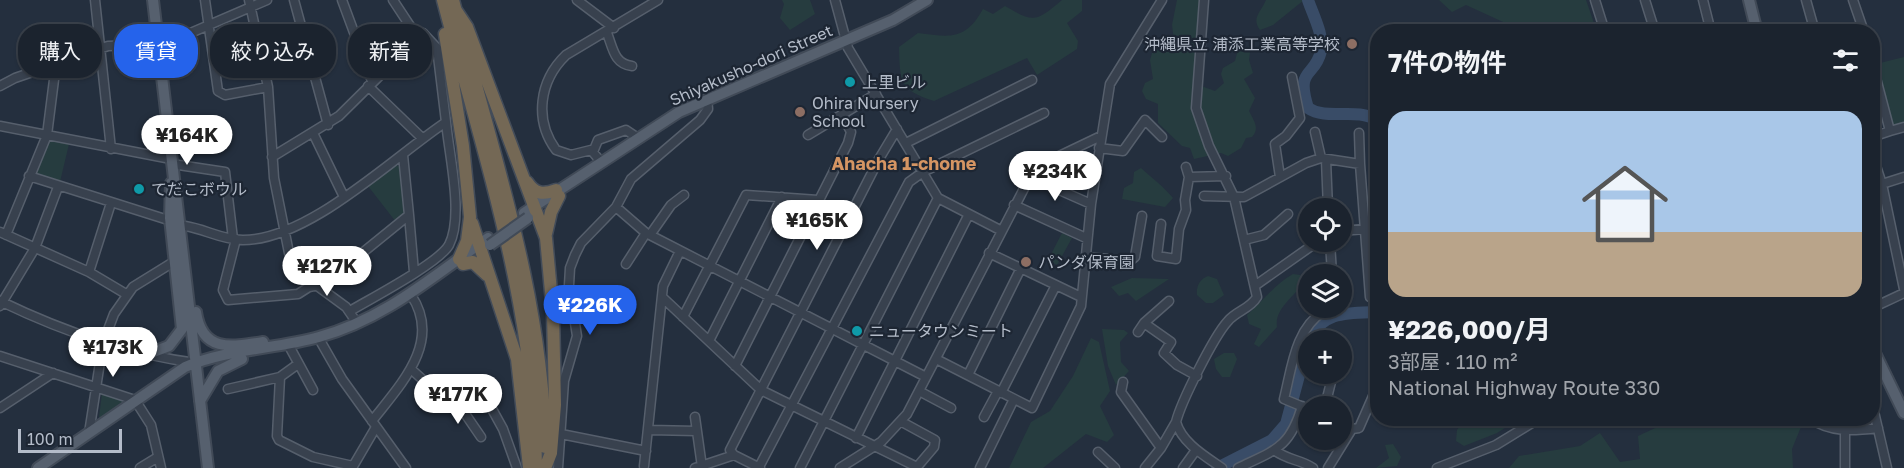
<!DOCTYPE html>
<html lang="ja">
<meta charset="utf-8">
<style>
body{margin:0;font-family:"Golos Text","Noto Sans JP",sans-serif;background:#282f3a;color:#f1f3f6;height:100vh;display:flex;flex-direction:column;font-size:22px;white-space:nowrap}
*{box-sizing:border-box;margin:0}
p{font-size:20px;color:#a0a4aa}
.icon{flex:none;width:33px;height:33px;fill:none;stroke:currentColor;stroke-width:2;stroke-linecap:round;stroke-linejoin:round}
.map{position:relative;flex:1;overflow:hidden}
.drawer{position:absolute;left:1370px;top:24px;width:510px;height:402px;display:flex;flex-direction:column;background:#1b232e;border-radius:24px;box-shadow:0 2px 4px #0004,0 0 0 2px #39404a}
.drawer>*{flex:none}
.banner{position:absolute;left:18px;top:24px;width:570px;height:54px;display:flex;gap:12px}
.buttons{position:absolute;left:1298px;top:198px;display:grid;gap:12px}
.buttons a{display:grid;place-items:center;width:54px;height:54px;border-radius:50%;background:#1b232e;box-shadow:0 2px 4px #0004,0 0 0 2px #39404a;font-size:30px}
.scale{position:absolute;left:18px;bottom:15px;width:104px;box-sizing:border-box;padding-left:6px;border:3px solid #b4bcc9;border-top:0;font-size:16px;line-height:21px;white-space:nowrap;color:#b4bcc9;-webkit-text-stroke:4px #1d2633;paint-order:stroke}
.price{position:absolute;translate:-50% -51px;padding:0 14px;border-radius:21px;background:#fff;color:#222;font-size:20px;line-height:39px;filter:drop-shadow(0 2px 3px #0008)}
.price::after{content:'';position:absolute;left:50%;top:36px;width:18px;height:14px;margin-left:-9px;background:inherit;clip-path:polygon(0 0,100% 0,50% 100%)}
.price.active{background:#2563eb;color:#fff}
ul{padding:0;list-style:none}
li{display:grid;align-content:center;gap:12px;height:318px;padding:0 18px}
li span{display:grid;place-items:center;height:186px;border-radius:18px;color:#555}
li>.icon{margin-inline-start:auto}
span .icon{width:108px;height:108px;fill:#fffc;stroke-width:1}
li b{font-size:26px}
h2{display:flex;justify-content:space-between;align-items:center;height:72px;padding:0 18px;font-size:26px}
.pill{padding:0 21px;border-radius:24px;background:#1b232e;box-shadow:0 2px 4px #0004,0 0 0 2px #39404a;font-size:21px;line-height:54px}
.pill.active{background:#2563eb;color:#fff}
.map>svg:first-child{display:block}
.green{fill:#263c3f}
.lines{fill:none;stroke-linecap:round;stroke-linejoin:round}
.river{stroke:#394c67;stroke-width:12}
.minor-casing{stroke:#565f6c;stroke-width:11}
.major-casing{stroke:#414a57;stroke-width:14}
.highway-casing{stroke:#434c59;stroke-width:15}
.minor{stroke:#38414e;stroke-width:8}
.major{stroke:#56606e;stroke-width:10}
.highway{stroke:#746855;stroke-width:12}
.major-bridge-casing{stroke:#414a57;stroke-width:14;stroke-linecap:butt}
.major-bridge{stroke:#56606e;stroke-width:10}
.education-dot{fill:#8d6e63;stroke:#1d2633;stroke-width:2}
.culture-dot{fill:#0f9aa8;stroke:#1d2633;stroke-width:2}
.labels{text-anchor:middle;dominant-baseline:central;stroke-width:4.5;stroke-linejoin:round;paint-order:stroke}
.poi-label{font-size:16px;fill:#b4bcc9;stroke:#1d2633;text-anchor:start}
.street-label{font-size:16px;fill:#b4bcc9;stroke:#1d2633}
.neighbourhood-label{font-size:18px;font-weight:bold;fill:#d59563;stroke:#1d2633}
</style>
<div class="map">
<svg width="1904" height="468" viewBox="0 0 1904 468">
<rect width="100%" height="100%" fill="#242f3e"/>
<!-- green -->
<path class="green" d="M 782,0 L 810,0 L 815,14 L 790,30 L 780,18 L 784,4 Z
M 1062,0 L 1082,0 L 1082,11 L 1067,23 L 1078,41 L 1077,49 L 1037,75 L 1027,58 L 934,101 C 899,90 900,81 899,47 L 918,33 C 950,37 965,41 983,9 L 993,14 L 1005,6 C 1034,23 1036,22 1062,0 Z
M 1177,0 L 1200,0 L 1193,90 L 1204,87 L 1215,91 L 1224,83 L 1221,74 L 1223,68 L 1235,61 L 1237,53 L 1251,45 L 1249,60 L 1253,73 L 1244,79 L 1255,98 L 1249,111 C 1254,121 1260,128 1252,137 L 1246,138 L 1241,148 L 1228,156 L 1221,153 L 1194,159 L 1190,148 L 1182,146 L 1158,123 L 1158,104 L 1146,99 L 1142,91 L 1145,83 L 1153,79 L 1150,60 L 1152,53 L 1174,41 L 1172,25 Z
M 1266,0 L 1304,0 L 1273,25 L 1260,30 C 1251,18 1261,12 1266,0 Z
M 1439,0 L 1586,0 L 1595,26 L 1585,31 L 1514,31 L 1514,27 L 1466,5 L 1452,12 Z
M 298,24 L 310,68 L 270,78 L 261,34 Z
M 1904,57 L 1904,124 L 1895,127 L 1891,125 L 1876,64 Z
M 51,140 L 69,144 L 59,186 L 37,178 L 36,173 Z
M 396,165 L 400,167 L 405,214 L 396,222 L 368,186 Z
M 1141,168 C 1152,178 1163,186 1173,198 L 1165,207 L 1122,199 L 1124,188 L 1133,183 L 1134,172 Z
M 1062,233 L 1072,238 L 1057,265 L 1048,260 Z
M 1293,274 L 1300,275 L 1303,283 C 1295,296 1274,309 1277,327 L 1259,347 L 1254,344 L 1261,329 L 1249,324 L 1247,315 C 1263,301 1274,285 1293,274 Z
M 1208,276 L 1217,279 L 1224,295 L 1213,303 L 1206,303 L 1197,295 C 1196,286 1200,279 1208,276 Z
M 1132,278 L 1169,279 L 1136,301 L 1128,293 L 1119,296 L 1111,287 Z
M 1102,329 L 1124,330 L 1128,333 L 1120,342 L 1121,362 L 1129,371 L 1116,385 L 1108,366 Z
M 1091,338 L 1099,342 L 1110,391 L 1100,406 L 1114,435 L 1107,442 L 1086,434 L 1043,468 L 1009,468 L 1031,422 L 1050,411 L 1073,376 Z
M 1224,353 L 1234,353 L 1237,359 L 1230,377 L 1222,377 L 1216,369 L 1214,359 Z
M 102,393 L 123,399 L 123,404 L 102,419 L 99,417 Z
M 1465,419 L 1465,418 L 1519,419 L 1497,433 L 1464,446 L 1456,441 L 1457,430 Z
M 1773,419 L 1780,422 L 1783,418 L 1800,419 L 1803,422 L 1792,449 L 1793,468 L 1509,468 L 1519,456 L 1580,446 L 1600,433 L 1620,462 L 1640,459 L 1638,436 L 1666,423 L 1665,419 Z
M 1393,444 L 1401,457 L 1397,466 L 1376,468 L 1389,458 L 1385,445 Z"/>
<g class="lines">
<!-- river -->
<path class="river" d="M 1308,0 C 1313,15 1324,35 1321,51 C 1315,78 1295,67 1308,108 C 1327,121 1356,107 1377,120
M 1309,340 C 1322,311 1348,313 1377,312
M 1217,468 L 1272,440 L 1286,424 L 1308,342"/>
<!-- minor casing -->
<g class="minor-casing">
<path id="minor" d="M 95,0 L 111,149
M 205,0 L 218,91 L 225,95 L 268,87
M 249,0 L 268,87 L 274,178 L 289,253 L 301,274 L 346,307 L 357,323
M 294,0 L 328,125
M 342,0 L 372,81
M 393,0 L 418,38
M 577,0 L 614,28
M 835,0 L 848,48 L 938,198 L 1000,230
M 1204,0 L 1196,108 L 1209,146 L 1234,197 L 1257,297 C 1250,309 1236,311 1228,321 C 1214,336 1181,402 1176,422 C 1182,443 1205,456 1222,468
M 1595,0 L 1605,32
M 1645,0 L 1655,32
M 1703,0 L 1711,32
M 1806,0 L 1815,32
M 1853,0 L 1864,32
M 607,33 C 613,48 614,64 632,66
M 1872,63 L 1890,131 L 1872,137
M 0,86 L 15,78 L 108,46 L 165,44 L 267,0
M 368,86 L 422,138
M 0,126 L 171,159
M 168,131 L 223,135
M 1890,131 L 1904,127
M 1315,132 L 1321,158
M 313,133 L 344,197
M 1359,133 L 1360,164
M 808,135 L 876,94
M 906,143 L 1032,80
M 1099,148 L 1123,151 L 1145,120 L 1162,137
M 593,152 L 598,140 L 626,130 L 638,138
M 1872,154 L 1882,184
M 1326,160 L 1328,208
M 602,163 L 591,150 L 571,155 L 556,150 C 534,120 539,81 566,55 L 658,0
M 172,164 L 225,172 L 233,239
M 1186,167 L 1189,177
M 29,176 L 165,219 L 170,218
M 1030,177 L 1091,204
M 1280,177 L 1275,144 L 1286,136 L 1300,118 L 1292,77
M 1904,177 L 1882,184 L 1904,289
M 1204,196 L 1244,197 L 1306,163 L 1321,158 L 1360,164 L 1370,297
M 1014,205 L 1086,238
M 616,207 L 646,233 L 926,377
M 409,215 L 414,272
M 1161,224 L 1157,256 L 1176,259 L 1179,229 L 1186,210 L 1185,200 L 1189,177 L 1226,176
M 185,226 C 205,229 222,240 243,240 C 309,240 392,158 446,122 L 437,48 L 423,33 L 339,116 L 272,157
M 1341,231 L 1377,228
M 0,232 L 89,272 L 126,294
M 6,235 L 47,135 L 56,64
M 650,235 L 671,205 L 684,195
M 236,239 L 223,290 L 228,300 L 298,294 L 309,287 L 324,284 L 409,215 L 403,155
M 1244,240 L 1264,235 L 1288,214
M 1330,242 L 1332,274
M 989,253 L 1081,297
M 1085,257 L 1130,261 L 1135,257 L 1142,216
M 626,264 L 646,233
M 89,272 L 111,203
M 1256,285 L 1317,242
M 662,297 L 761,390 L 917,467 L 934,447 L 935,440 L 902,422
M 0,301 C 62,331 127,354 196,363
M 1169,301 L 1144,323 L 1171,342 L 1164,353 L 1177,365 L 1197,376
M 0,306 L 35,248 L 58,187
M 1872,308 L 1904,293
M 350,311 C 370,299 439,263 449,245 C 464,216 449,155 446,122
M 683,317 L 746,195 L 818,200
M 1138,332 L 1144,323
M 318,337 L 342,379 L 406,468
M 709,341 L 782,197
M 288,344 L 313,390
M 0,356 L 135,400 L 151,425 L 161,468
M 936,359 L 1032,408 L 1081,306 L 1091,204 L 1110,84 L 1162,0
M 298,364 L 280,377 L 277,436 L 279,440 L 313,457 L 353,466
M 735,366 L 848,143 L 851,132 L 842,114
M 412,370 L 442,397 L 477,397 L 487,400 L 503,429 L 517,468
M 968,375 L 1021,268
M 1123,382 L 1121,392 L 1161,448 L 1176,422
M 228,389 L 280,377
M 919,391 L 951,408
M 1001,393 L 1056,285
M 455,399 L 481,437
M 1872,403 L 1887,468
M 1325,406 L 1333,374
M 0,408 L 53,373
M 1308,409 L 1284,399 C 1292,367 1295,329 1324,311 L 1323,308
M 695,417 L 702,467
M 984,417 L 998,391
M 1809,418 C 1831,433 1853,431 1878,428
M 372,421 C 400,385 443,342 411,295
M 1341,424 L 1352,429
M 650,430 L 696,431
M 1845,431 L 1845,468
M 89,433 L 103,343 L 114,314 L 133,287 L 175,261
M 561,434 L 646,451
M 856,438 L 969,214
M 1274,450 C 1289,461 1300,459 1313,468
M 1098,452 L 1115,468
M 644,466 L 663,286 L 680,251
M 759,467 L 909,182 L 923,172 L 1044,113
M 140,468 L 158,457
M 352,468 L 376,427
M 558,468 L 564,381 L 577,336 L 569,285 L 570,268 L 575,255 L 581,243 L 616,207 L 631,179 L 700,120 L 708,109 L 707,98
M 695,468 L 734,455
M 760,468 L 734,455 L 730,450 L 879,159 L 897,129
M 800,468 L 938,198
M 840,468 L 881,442 L 907,414 L 1030,177 L 1055,158 L 1101,136
M 980,468 L 1014,399
M 1145,468 L 1161,448
M 1183,468 L 1196,450
M 1238,468 C 1275,450 1290,448 1302,406
M 1328,468 L 1352,429 L 1359,428 L 1377,387
M 1437,468 L 1496,445 L 1540,418"/>
</g>
<!-- major casing -->
<g class="major-casing">
<path id="major" d="M 153,0 L 208,468
M 1749,0 L 1757,32
M 524,213 L 679,112 L 893,20 L 927,0
M 196,312 C 202,353 232,347 263,342
M 1872,347 L 1904,413
M 148,354 L 169,346 L 182,329 L 170,218 L 171,183
M 200,401 L 218,371 L 242,359
M 38,468 L 185,367 C 227,349 276,349 319,337 C 385,319 433,276 488,238"/>
</g>
<!-- highway casing -->
<g class="highway-casing">
<path id="highway" d="M 443,0 C 483,154 535,307 536,468
M 453,0 C 490,144 544,298 545,447
M 455,9 L 467,27 L 546,238 L 553,313 L 555,405 L 551,453 L 545,468
M 445,34 L 463,146 L 470,217 L 467,241 L 459,259
M 527,182 C 535,194 543,195 556,190
M 472,223 L 517,359 L 529,467
M 546,234 L 551,212 L 559,196
M 463,264 L 473,262 L 487,275"/>
</g>
<!-- minor -->
<use href="#minor" class="minor"/>
<!-- major -->
<use href="#major" class="major"/>
<!-- highway -->
<use href="#highway" class="highway"/>
<!-- major-bridge casing -->
<g class="major-bridge-casing">
<path id="major-bridge" d="M 490,245 L 528,218"/>
</g>
<!-- major-bridge -->
<use href="#major-bridge" class="major-bridge"/>
</g>
<!-- markers -->
<g class="education-dot">
<circle cx="1352" cy="44" r="6"/>
<circle cx="800" cy="112" r="6"/>
<circle cx="1026" cy="262" r="6"/>
</g>
<g class="culture-dot">
<circle cx="850" cy="82" r="6"/>
<circle cx="139" cy="189" r="6"/>
<circle cx="857" cy="331" r="6"/>
</g>
<g class="labels">
<!-- poi labels -->
<g class="poi-label">
<text x="1340" y="44" text-anchor="end">沖縄県立 浦添工業高等学校</text>
<text x="862" y="82">上里ビル</text>
<text x="812" y="103">Ohira Nursery<tspan x="812" dy="18">School</tspan></text>
<text x="151" y="189">てだこボウル</text>
<text x="1038" y="262">パンダ保育園</text>
<text x="869" y="331">ニュータウンミート</text>
</g>
<!-- street labels -->
<g class="street-label">
<text transform="translate(751 65) rotate(-24)">Shiyakusho-dori Street</text>
</g>
<!-- neighbourhood labels -->
<g class="neighbourhood-label">
<text x="904" y="163">Ahacha 1-chome</text>
</g>
</g>
</svg>
<div class="buttons">
<a><svg class="icon" aria-label="locate" viewBox="0 0 24 24"><circle cx="12" cy="12" r="6"/><path d="M12 2v4M12 18v4M2 12h4M18 12h4"/></svg></a>
<a><svg class="icon" aria-label="layers" viewBox="0 0 24 24"><path d="M12 4l9 5-9 5-9-5zM3 14l9 5 9-5"/></svg></a>
<a>+</a>
<a>−</a>
</div>
<div class="scale">100 m</div>
<b class="price" style="left:187px;top:166px">¥164K</b>
<b class="price" style="left:1055px;top:202px">¥234K</b>
<b class="price" style="left:817px;top:251px">¥165K</b>
<b class="price" style="left:327px;top:297px">¥127K</b>
<b class="price active" style="left:590px;top:336px">¥226K</b>
<b class="price" style="left:113px;top:378px">¥173K</b>
<b class="price" style="left:458px;top:425px">¥177K</b>
<div class="banner">
<a class="pill">購入</a>
<a class="pill active">賃貸</a>
<a class="pill">絞り込み</a>
<a class="pill">新着</a>
</div>
<section class="drawer">
<h2>7件の物件<svg class="icon" aria-label="filters" viewBox="0 0 24 24"><path d="M4 7h16M4 17h16"/><circle cx="9" cy="7" r="2"/><circle cx="15" cy="17" r="2"/></svg></h2>
<ul>
<li><span style="background:linear-gradient(#a9c7e8 65%,#b9a48a 0)"><svg class="icon" aria-label="home" viewBox="0 0 24 24"><path d="M3 11l9-7 9 7M6 9v11h12V9"/></svg></span><div><b>¥226,000/月</b><p>3部屋 · 110 m²</p><p>National Highway Route 330</p></div></li>
</ul>
</section>
</div>
